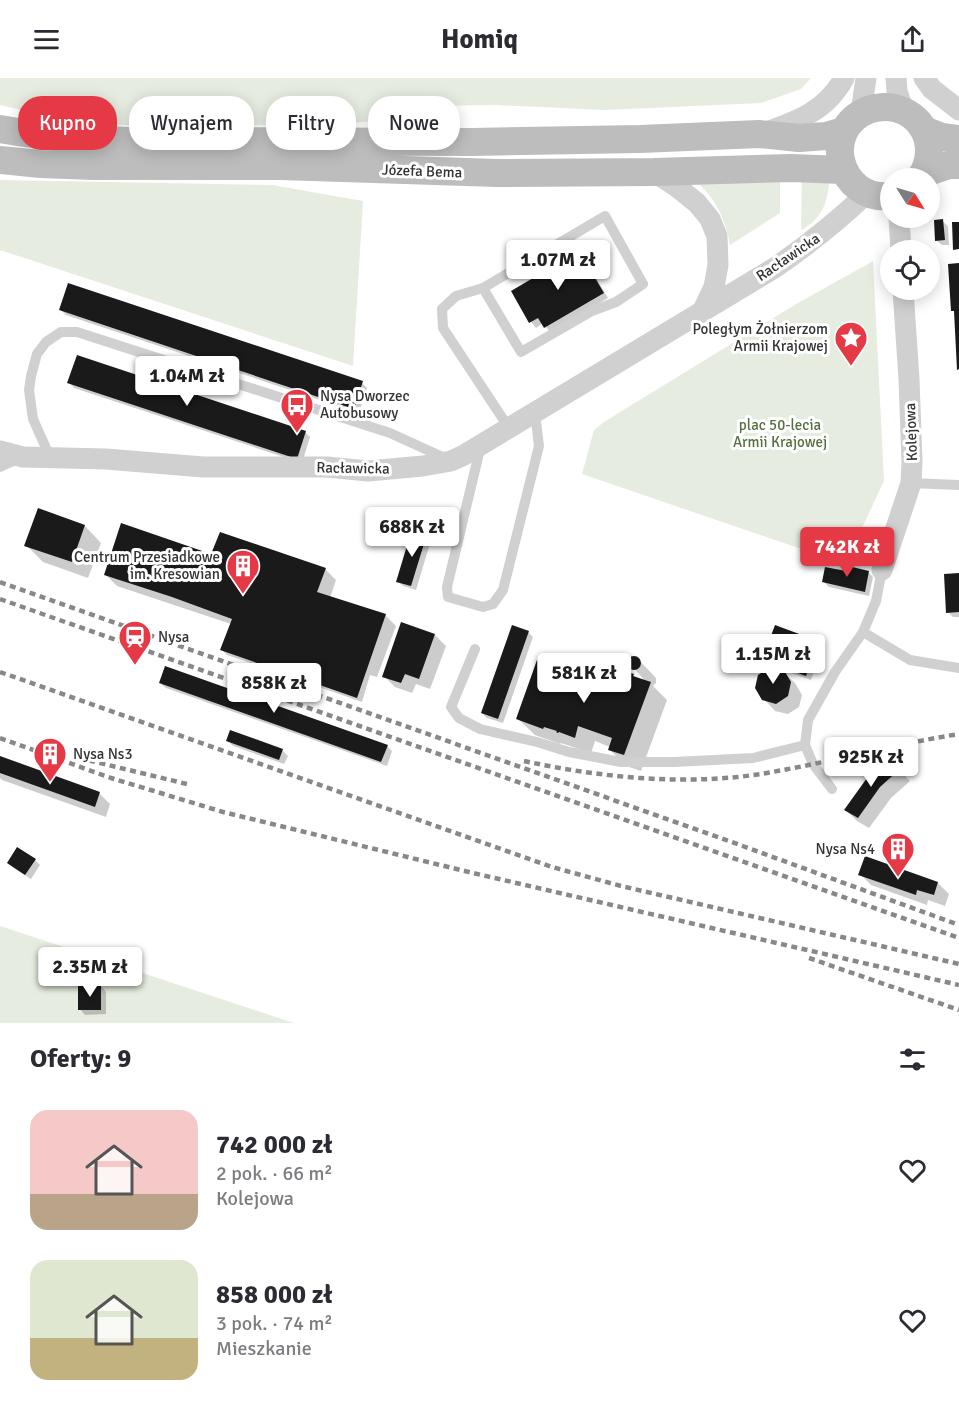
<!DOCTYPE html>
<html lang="pl">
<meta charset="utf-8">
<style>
body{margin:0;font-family:Signika,sans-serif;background:#f2f2f3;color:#2b2b33;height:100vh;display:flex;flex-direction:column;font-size:22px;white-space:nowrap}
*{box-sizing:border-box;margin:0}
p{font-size:20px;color:#7c7c81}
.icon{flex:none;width:33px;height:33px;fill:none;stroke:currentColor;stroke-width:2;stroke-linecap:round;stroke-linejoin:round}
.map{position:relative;height:945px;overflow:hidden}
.side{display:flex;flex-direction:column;background:#fff;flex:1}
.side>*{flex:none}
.top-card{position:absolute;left:18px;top:18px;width:600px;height:54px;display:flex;gap:12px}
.needle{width:39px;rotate:127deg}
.tools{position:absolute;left:880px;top:90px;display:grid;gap:12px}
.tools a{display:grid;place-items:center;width:60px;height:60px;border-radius:50%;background:#fff;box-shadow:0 3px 15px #0003;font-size:30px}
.price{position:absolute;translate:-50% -51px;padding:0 14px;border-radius:6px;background:#fff;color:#222;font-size:20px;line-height:39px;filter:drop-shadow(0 2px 3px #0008)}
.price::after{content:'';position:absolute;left:50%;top:36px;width:18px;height:14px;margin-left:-9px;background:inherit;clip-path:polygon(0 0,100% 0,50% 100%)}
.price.on{background:#e63946;color:#fff}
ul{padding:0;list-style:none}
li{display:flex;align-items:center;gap:18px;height:150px;padding:0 30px}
li span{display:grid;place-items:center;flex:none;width:168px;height:120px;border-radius:18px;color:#555}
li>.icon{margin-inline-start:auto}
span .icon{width:72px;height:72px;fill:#fffc;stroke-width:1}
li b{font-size:26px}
h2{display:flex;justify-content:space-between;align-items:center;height:72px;padding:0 30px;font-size:26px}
.pill{padding:0 21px;border-radius:24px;background:#fff;box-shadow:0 3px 15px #0003;font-size:21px;line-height:54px}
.pill.on{background:#e63946;color:#fff}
header{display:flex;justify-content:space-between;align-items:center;height:78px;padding:0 30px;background:#fff;font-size:27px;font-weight:700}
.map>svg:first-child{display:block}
.green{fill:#e6ecdf}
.shadow{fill:#0003}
.building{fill:#1a1a1a}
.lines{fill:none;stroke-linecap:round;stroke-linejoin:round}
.lane{stroke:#d0d0d0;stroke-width:10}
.street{stroke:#d0d0d0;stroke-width:21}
.secondary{stroke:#bdbdbd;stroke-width:28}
.rail{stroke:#888;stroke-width:4.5;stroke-dasharray:6 4.5;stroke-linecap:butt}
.labels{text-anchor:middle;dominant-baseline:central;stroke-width:6;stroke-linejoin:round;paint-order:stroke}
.street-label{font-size:15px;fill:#333;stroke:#fff}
.poi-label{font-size:15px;fill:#333;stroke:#fff;text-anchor:end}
.park-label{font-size:15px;fill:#56703f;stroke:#fff}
</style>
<header><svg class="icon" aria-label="menu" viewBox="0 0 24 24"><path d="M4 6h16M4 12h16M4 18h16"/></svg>Homiq<svg class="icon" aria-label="share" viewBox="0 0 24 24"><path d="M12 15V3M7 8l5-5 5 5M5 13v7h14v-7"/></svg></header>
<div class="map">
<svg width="959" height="945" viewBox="0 0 959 945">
<rect width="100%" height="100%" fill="#fff"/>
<!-- green -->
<path class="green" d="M 0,0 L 811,0 L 801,11 L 761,25 L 604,32 L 496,27 L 415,28 L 415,39 L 332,47 L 94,47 L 22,40 L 22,32 L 0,27 Z
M 780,99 L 780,135 L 730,167 C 726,143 717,123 699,106 Z
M 802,99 L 829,105 C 827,127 822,139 802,152 L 801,149 Z
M 0,102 L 272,107 L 363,123 L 353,288 L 0,172 Z
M 873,183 L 884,403 L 845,486 L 582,396 L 594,352 L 604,344 L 798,225 Z
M 0,848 L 294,945 L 0,945 Z"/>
<!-- shadow -->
<path class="shadow" d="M 942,143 L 948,148 L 949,167 L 942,167 L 936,162 Z
M 579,175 L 584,180 L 608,220 L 550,254 L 543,245 L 536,250 L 531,244 L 513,214 Z
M 60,231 L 362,305 L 367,310 L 359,335 L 66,237 Z
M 69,304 L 305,354 L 310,359 L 302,385 L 74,310 Z
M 39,432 L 85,448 L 101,465 L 88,500 L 43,484 L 26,467 Z
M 426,457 L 431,462 L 416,512 L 403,508 L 398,503 Z
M 212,478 L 325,491 L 336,502 L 330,520 L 385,537 L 396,548 L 377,599 L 370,597 L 362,624 L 227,577 L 222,572 L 231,546 L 117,508 L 106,497 Z
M 868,494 L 873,499 L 869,518 L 829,509 L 824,504 L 847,495 Z
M 959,497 L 959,539 L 953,539 L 948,534 Z
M 528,554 L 533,559 L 503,645 L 487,640 L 482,635 Z
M 435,557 L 446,568 L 430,611 L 416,606 L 412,615 L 395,609 L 384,598 Z
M 817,564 L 822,569 L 811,602 L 780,591 L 795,605 L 802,617 L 799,629 L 788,636 L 775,633 L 764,621 L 780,591 L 769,587 L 764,582 Z
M 633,580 L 637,580 L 656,600 L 656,605 L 653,608 L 667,622 L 641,693 L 626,688 L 609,671 L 610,669 L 595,663 L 591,675 L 561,665 L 560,666 L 535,657 L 518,641 L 612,610 L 633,597 L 637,601 L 646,604 L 630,586 L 631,581 Z
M 160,605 L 387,668 L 392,673 L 387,688 L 166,610 Z
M 231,654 L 282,672 L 288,678 L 284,686 L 233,668 L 228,663 Z
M 0,680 L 99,715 L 110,726 L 106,739 L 2,702 L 0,700 Z
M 889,682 L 910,703 L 891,720 L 869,750 L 857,743 L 846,732 Z
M 35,782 L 40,787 L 31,801 L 14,790 L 8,785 Z
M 860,796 L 938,805 L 949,816 L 945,828 L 928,822 L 927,827 L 871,807 Z
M 101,908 L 106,914 L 106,936 L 85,937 L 80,931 Z"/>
<!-- building -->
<path class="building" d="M 943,141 L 945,162 L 935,163 L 934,142 Z
M 952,144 L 959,144 L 959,171 L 953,172 Z
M 579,173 L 604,215 L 544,250 L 538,240 L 529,245 L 511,213 Z
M 959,185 L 959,291 L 957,292 L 954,233 L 951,233 L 948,186 Z
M 68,205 L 363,303 L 354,331 L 59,232 Z
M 77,277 L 306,353 L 297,381 L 67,305 Z
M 38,430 L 85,447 L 72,484 L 24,468 Z
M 121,445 L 211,476 L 220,454 L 326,490 L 317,514 L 386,536 L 357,620 L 220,572 L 232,541 L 172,519 L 104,497 Z
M 412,451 L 427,456 L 411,508 L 396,504 Z
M 848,488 L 869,493 L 865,514 L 822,504 L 825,489 L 846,493 Z
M 959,495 L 959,534 L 946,535 L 944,496 Z
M 401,544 L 435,556 L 419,601 L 405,596 L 401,605 L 382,599 Z
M 512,547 L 529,553 L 498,641 L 481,635 Z
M 775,547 L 818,563 L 806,598 L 762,582 Z
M627 585a7 7 0 1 1 14 0a7 7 0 1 1-14 0Z
M 537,582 L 611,608 L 615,593 L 626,596 L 627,594 L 634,596 L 633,598 L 651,604 L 624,677 L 608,672 L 612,660 L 578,648 L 575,660 L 559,654 L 558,655 L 556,654 L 557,653 L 544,649 L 543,651 L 516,641 Z
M 165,588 L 388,667 L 381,684 L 159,605 Z
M 770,589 L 784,592 L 791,604 L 788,618 L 776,626 L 762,622 L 755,610 L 758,597 Z
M 230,652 L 283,671 L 279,682 L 226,663 Z
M 0,678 L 100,714 L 95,729 L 0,695 Z
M 889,680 L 900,691 L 880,709 L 858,740 L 844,732 L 867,700 Z
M 17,769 L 36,781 L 25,797 L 7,785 Z
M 865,778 L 938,804 L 934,817 L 917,812 L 916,817 L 858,797 Z
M 78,907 L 101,907 L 101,932 L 78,932 Z"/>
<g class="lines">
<!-- lane -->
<path class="lane" d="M 483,210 L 521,274 L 592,233 L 616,224 L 643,206 L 605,138 L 483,210 L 456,218 L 442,231 L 443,250 L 509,350
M 481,367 L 447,509 L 448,519 L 483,529 L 493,526 L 503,512 L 539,368 L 535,335
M 50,379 L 33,341 L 29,312 L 31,298 L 37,276 L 46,264 L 61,254 L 77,254 L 390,355 L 447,381
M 0,389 L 20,380
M 911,405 L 959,407
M 863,554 L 910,582 L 959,590
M 475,571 L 451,629 L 459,640 L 480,651 L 537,664 L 569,674 L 621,684 L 674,684 L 753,680 L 805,667 L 808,642 L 835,594 L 863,554 L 876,523 L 882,492
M 805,667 L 813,686 L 832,711"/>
<!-- street -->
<path class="street" d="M 896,0 L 897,13 L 903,32
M 924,0 L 932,11 L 959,32
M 861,35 L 866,0
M 766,54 C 798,43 827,32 844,0
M 654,94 L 677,109 L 697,125 L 710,141 L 717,158 L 718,187 L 714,209 L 702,234
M 899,140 L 901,172
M 0,373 L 23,379 L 106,381 L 203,389 L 327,389 L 368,393 L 423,388 L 451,383 L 464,377 L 776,189 C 809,166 838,143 867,115
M 882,492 L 911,405 L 912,384 L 909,301 L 903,212"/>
<!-- secondary -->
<path class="secondary" d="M 0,51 C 43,59 85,61 128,63 L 471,64 L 640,61 L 759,56 L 799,60 L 826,58 L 844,53
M 924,52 L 942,59 L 959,61
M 0,82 L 41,86 L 93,88 L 281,88 L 497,95 L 654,94 L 791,90 L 843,92
M 925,95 L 949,87 L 959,87
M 891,118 C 839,124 819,52 868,32 C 877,29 886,28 895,30 C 907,33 918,41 924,52 C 932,67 930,87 920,100"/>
<!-- rail -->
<path class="rail" d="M 0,504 L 740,767 L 959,847
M 0,521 L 959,860
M 0,594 L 552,789 L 621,808 L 959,886
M 0,660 L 111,700 L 223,734 L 473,795 L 959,907
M 79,680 L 187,706
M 524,683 C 603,700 692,709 772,694 C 835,683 896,666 959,656
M 809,880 L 959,932"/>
</g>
<!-- icons -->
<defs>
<g id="sight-pin" transform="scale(1.725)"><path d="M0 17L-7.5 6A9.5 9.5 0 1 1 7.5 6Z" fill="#e63946" stroke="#fff"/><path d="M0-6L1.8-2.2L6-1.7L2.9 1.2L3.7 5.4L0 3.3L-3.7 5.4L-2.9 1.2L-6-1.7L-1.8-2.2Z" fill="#fff"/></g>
<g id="bus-pin" transform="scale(1.725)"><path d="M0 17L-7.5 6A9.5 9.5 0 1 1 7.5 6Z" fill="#e63946" stroke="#fff"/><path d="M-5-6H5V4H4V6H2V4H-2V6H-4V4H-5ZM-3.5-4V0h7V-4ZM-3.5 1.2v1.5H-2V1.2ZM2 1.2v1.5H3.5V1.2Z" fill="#fff"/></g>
<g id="building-pin" transform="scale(1.725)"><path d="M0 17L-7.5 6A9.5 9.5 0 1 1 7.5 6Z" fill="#e63946" stroke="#fff"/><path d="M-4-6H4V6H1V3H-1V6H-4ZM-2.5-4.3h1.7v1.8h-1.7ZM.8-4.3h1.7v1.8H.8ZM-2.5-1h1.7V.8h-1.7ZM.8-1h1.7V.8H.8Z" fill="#fff"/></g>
<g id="station-pin" transform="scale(1.725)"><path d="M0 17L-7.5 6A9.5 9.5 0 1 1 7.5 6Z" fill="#e63946" stroke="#fff"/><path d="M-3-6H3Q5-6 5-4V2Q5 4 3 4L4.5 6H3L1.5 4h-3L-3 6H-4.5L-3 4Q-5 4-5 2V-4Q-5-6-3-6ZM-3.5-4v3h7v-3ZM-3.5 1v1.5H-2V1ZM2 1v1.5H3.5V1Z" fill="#fff"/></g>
</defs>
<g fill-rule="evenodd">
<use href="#sight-pin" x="851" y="260"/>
<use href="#bus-pin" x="297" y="327"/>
<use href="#building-pin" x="243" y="488"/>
<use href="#station-pin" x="135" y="559"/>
<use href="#building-pin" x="50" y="676"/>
<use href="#building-pin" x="898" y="771"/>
</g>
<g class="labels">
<!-- street labels -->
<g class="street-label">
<text transform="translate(422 93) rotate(2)">Józefa Bema</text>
<text transform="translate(788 179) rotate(-34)">Racławicka</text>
<text transform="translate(911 354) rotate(-92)">Kolejowa</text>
<text transform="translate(353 390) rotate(1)">Racławicka</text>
</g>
<!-- poi labels -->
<g class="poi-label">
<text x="828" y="251">Poległym Żołnierzom<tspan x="828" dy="17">Armii Krajowej</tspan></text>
<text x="320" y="318" text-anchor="start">Nysa Dworzec<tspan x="320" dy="17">Autobusowy</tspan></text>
<text x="220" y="479">Centrum Przesiadkowe<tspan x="220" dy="17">im. Kresowian</tspan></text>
<text x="158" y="559" text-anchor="start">Nysa</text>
<text x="73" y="676" text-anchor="start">Nysa Ns3</text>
<text x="875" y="771">Nysa Ns4</text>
</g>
<!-- park labels -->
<g class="park-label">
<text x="780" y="347">plac 50-lecia<tspan x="780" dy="17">Armii Krajowej</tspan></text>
</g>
</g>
</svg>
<div class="tools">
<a><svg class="needle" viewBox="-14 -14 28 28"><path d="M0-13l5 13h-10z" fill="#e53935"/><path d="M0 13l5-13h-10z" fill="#7c7c81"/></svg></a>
<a><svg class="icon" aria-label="locate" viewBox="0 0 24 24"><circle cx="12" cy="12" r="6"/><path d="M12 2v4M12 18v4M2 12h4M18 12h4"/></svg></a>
</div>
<b class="price" style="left:558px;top:213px">1.07M zł</b>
<b class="price" style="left:187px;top:329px">1.04M zł</b>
<b class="price" style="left:412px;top:480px">688K zł</b>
<b class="price on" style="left:847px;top:500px">742K zł</b>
<b class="price" style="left:773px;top:607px">1.15M zł</b>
<b class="price" style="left:584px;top:626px">581K zł</b>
<b class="price" style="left:274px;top:636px">858K zł</b>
<b class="price" style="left:871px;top:710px">925K zł</b>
<b class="price" style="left:90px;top:920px">2.35M zł</b>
<div class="top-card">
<a class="pill on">Kupno</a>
<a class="pill">Wynajem</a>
<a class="pill">Filtry</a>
<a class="pill">Nowe</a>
</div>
</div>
<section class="side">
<h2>Oferty: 9<svg class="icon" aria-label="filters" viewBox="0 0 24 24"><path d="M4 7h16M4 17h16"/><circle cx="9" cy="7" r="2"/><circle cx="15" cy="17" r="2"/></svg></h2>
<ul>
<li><span style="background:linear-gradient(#f6c9c9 70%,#b9a48a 0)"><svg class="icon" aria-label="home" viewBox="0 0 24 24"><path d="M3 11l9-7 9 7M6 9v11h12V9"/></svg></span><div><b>742 000 zł</b><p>2 pok. · 66 m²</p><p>Kolejowa</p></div><svg class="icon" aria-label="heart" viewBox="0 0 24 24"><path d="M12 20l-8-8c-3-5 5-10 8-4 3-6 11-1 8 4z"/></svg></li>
<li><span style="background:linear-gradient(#dfe7d0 65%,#c2b280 0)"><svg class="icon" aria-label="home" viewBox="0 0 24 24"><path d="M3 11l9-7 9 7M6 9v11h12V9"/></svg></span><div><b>858 000 zł</b><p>3 pok. · 74 m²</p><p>Mieszkanie</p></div><svg class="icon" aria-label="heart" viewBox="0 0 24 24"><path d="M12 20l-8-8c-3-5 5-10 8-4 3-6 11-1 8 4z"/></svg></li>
</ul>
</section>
